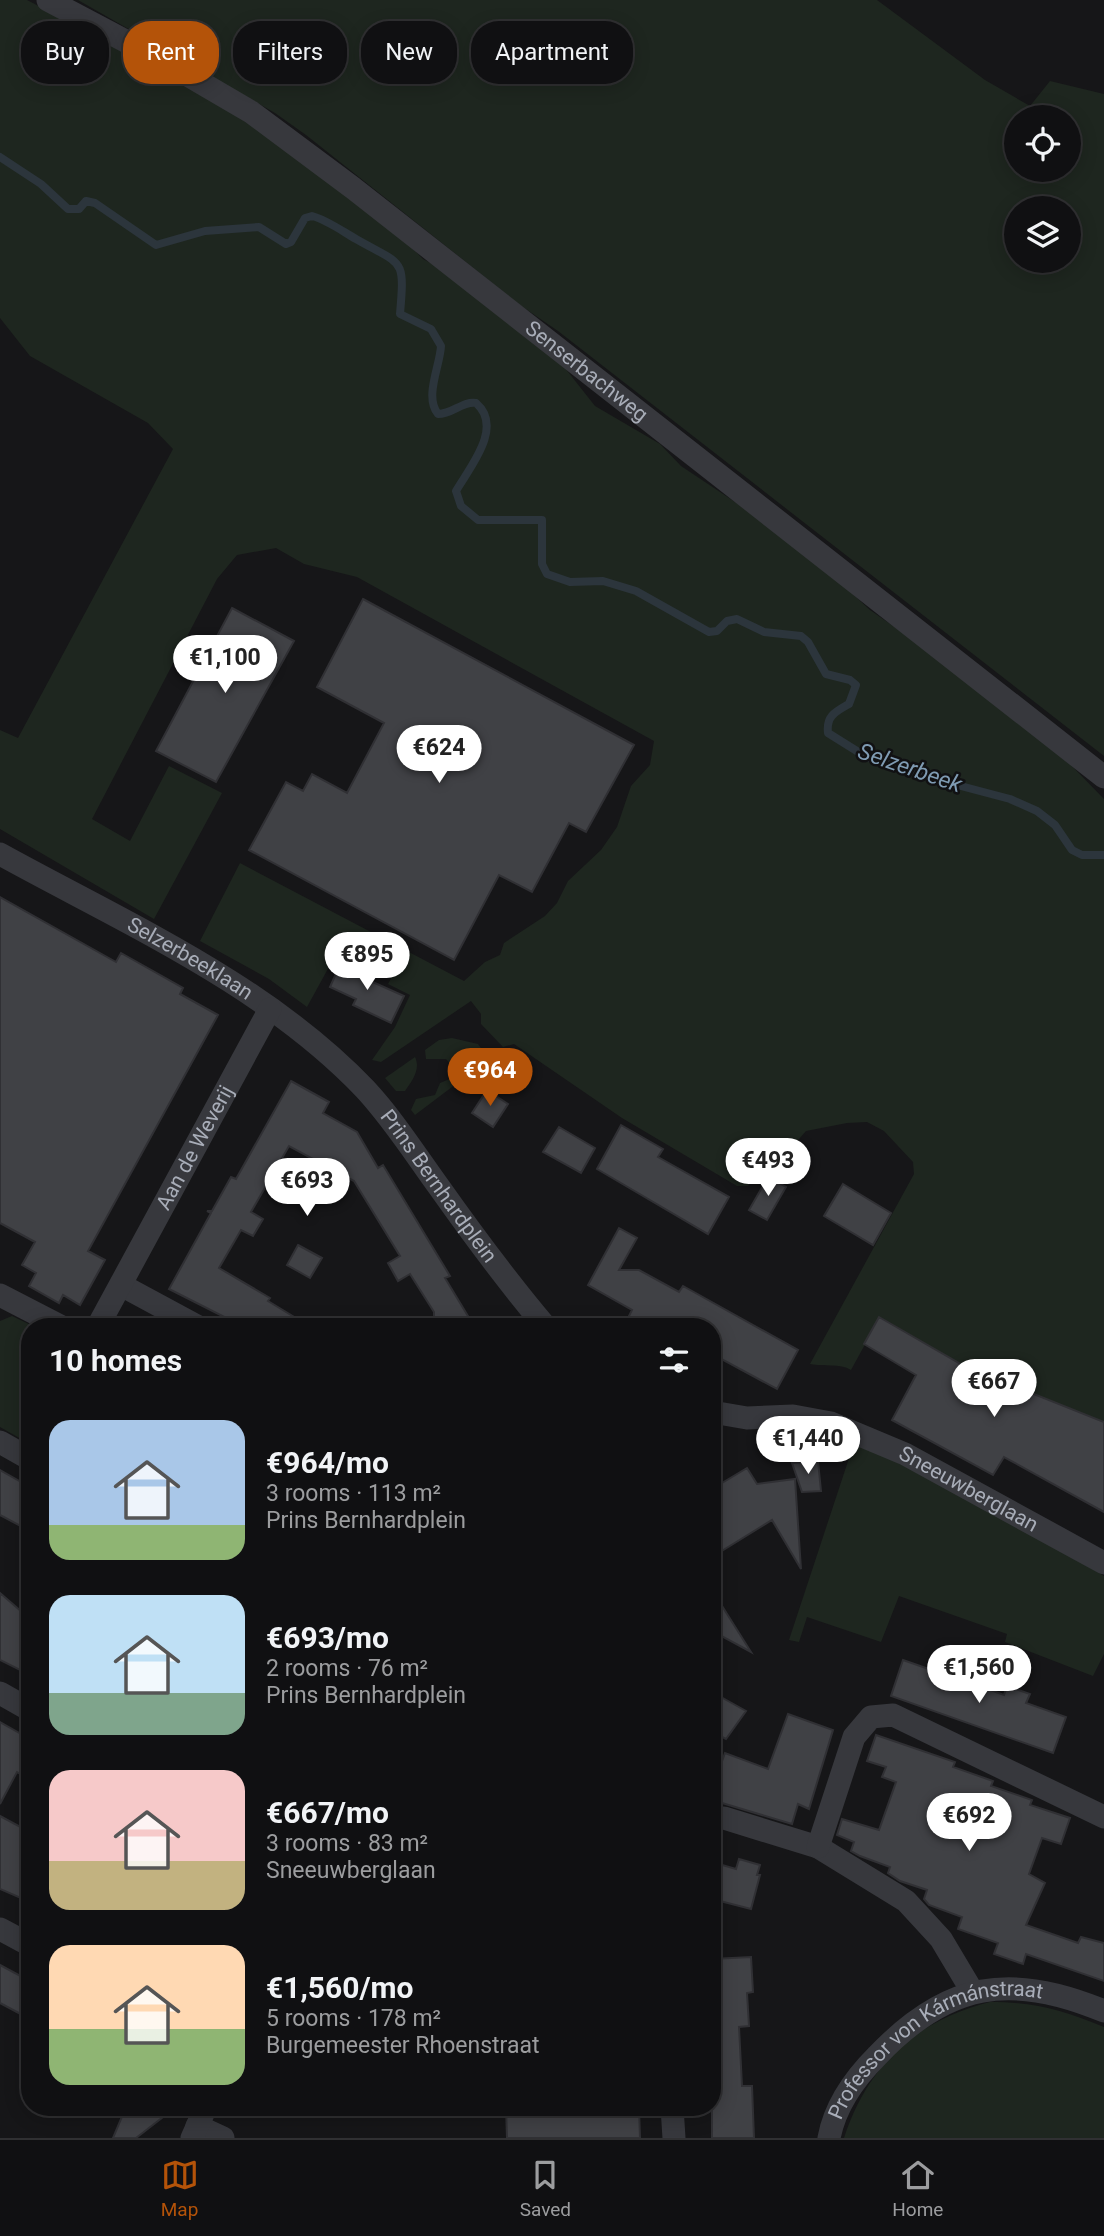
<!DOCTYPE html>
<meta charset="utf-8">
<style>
body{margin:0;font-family:Roboto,sans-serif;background:#19191b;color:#f1f3f6;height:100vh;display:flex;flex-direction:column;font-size:26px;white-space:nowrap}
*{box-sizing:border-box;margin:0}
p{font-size:23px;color:#9c9d9f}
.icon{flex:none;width:38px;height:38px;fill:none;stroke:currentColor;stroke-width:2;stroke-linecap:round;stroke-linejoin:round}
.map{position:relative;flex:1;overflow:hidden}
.drawer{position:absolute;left:21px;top:1318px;width:700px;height:798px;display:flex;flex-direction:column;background:#101012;border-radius:28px;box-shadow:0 4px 18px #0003,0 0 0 2px #303032}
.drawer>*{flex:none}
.banner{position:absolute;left:21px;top:21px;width:700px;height:63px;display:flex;gap:14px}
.tools{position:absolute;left:1004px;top:105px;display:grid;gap:14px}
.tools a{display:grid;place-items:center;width:77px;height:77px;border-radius:50%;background:#101012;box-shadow:0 4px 18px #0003,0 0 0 2px #303032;font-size:35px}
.price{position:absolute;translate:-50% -60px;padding:0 16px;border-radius:24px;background:#fff;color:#222;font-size:23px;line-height:46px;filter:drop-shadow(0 2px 4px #0008)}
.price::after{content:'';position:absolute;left:50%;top:42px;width:21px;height:16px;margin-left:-10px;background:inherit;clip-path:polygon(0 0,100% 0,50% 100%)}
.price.active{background:#b45309;color:#fff}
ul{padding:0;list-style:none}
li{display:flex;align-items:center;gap:21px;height:175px;padding:0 28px}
li span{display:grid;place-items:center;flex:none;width:196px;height:140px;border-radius:21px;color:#555}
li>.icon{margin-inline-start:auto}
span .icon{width:84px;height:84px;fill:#fffc;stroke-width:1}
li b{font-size:30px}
h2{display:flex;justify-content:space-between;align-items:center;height:84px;padding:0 28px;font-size:30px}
.tag{padding:0 24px;border-radius:28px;background:#101012;box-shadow:0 4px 18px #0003,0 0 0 2px #303032;font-size:24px;line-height:63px}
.tag.active{background:#b45309;color:#fff}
.tab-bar{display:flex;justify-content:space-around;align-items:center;height:98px;border-top:2px solid #303032;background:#101012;font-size:19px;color:#9c9d9f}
.tab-bar a{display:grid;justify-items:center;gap:4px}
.tab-bar .active{color:#b45309}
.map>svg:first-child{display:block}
.green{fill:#1e261f;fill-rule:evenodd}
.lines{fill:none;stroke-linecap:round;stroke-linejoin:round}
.stream{stroke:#2c353c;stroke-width:8}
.building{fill:#404145;stroke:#303034;stroke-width:2}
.minor{stroke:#37383d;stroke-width:23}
.labels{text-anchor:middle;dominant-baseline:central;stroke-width:5;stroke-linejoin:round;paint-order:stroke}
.street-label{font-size:21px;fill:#a8adb8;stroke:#111113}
.water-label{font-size:23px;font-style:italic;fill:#7f9bb3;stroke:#111113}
</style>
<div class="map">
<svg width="1104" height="2138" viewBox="0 0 1104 2138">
<rect width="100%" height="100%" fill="#161618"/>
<!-- green -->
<path class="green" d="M 0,0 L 27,0 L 166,72 L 284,146 L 394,230 L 423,259 L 460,279 L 561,363 L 595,406 L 660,444 L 681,466 L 747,510 L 831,574 L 870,610 L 912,639 L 1068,762 L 1104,799 L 1104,1422 L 966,1367 L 880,1317 L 851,1370 C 840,1363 824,1367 810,1364 L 914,1174 L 913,1162 L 884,1131 L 867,1122 L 847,1123 L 806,1131 L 792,1147 L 771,1153 L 748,1186 L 737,1186 L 622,1118 L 514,1044 L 503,1047 L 481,1024 L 481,1014 L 471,1001 L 381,1062 L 372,1060 L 395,1027 L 410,995 L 388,984 L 394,973 L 341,945 L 307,1007 L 269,979 L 200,941 L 240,863 L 464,981 L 485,962 L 500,955 L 504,943 L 545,916 L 557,903 L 568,881 L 601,850 L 617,827 L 631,786 L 650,765 L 654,741 L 357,577 L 304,564 L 276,548 L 237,555 L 217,579 L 92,819 L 130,841 L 169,766 L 222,793 L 154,919 L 0,829 L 0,730 L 18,738 L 173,449 L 148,423 L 30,356 L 0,318 Z
M 78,0 L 877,0 L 985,80 L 1030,106 L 1050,81 L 1104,94 L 1104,756 L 558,331 L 520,305 L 306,135 L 275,113 ZM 1017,117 L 1069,117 L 1069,170 L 1017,170 ZM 1017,208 L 1069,208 L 1069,261 L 1017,261 Z
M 452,1038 L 478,1044 L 489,1059 L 415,1115 L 411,1110 L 416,1099 L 435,1095 L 440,1083 L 452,1078 L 454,1068 L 446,1059 L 426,1059 L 425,1050 L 439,1040 Z
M 415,1057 C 421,1069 412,1081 405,1091 L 396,1091 L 385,1078 Z
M 12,1316 L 33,1326 L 30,1326 L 30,1444 L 0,1427 L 0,1321 Z
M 854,1443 L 871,1449 L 1009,1520 L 1104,1576 L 1104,1654 L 1093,1676 L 1005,1642 L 1007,1634 L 899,1596 L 881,1642 L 807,1617 L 799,1642 L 789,1640 Z
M 990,2002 C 1035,2002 1063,2010 1104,2027 L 1104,2138 L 844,2138 C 868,2065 915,2021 990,2002 Z"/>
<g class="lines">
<!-- stream -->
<path class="stream" d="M 0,157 L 41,184 L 68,209 L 79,209 L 86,201 L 95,203 L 156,245 L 205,231 L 259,227 L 286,244 L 291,242 L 305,218 L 312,216 C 327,220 342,231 356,239 C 403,266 405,256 400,314 L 431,329 L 441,346 C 440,366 424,397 438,414 C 453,414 462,401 476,403 C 504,427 470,467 456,491 L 461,506 L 478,520 L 542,520 L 542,564 L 547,574 L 570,582 L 603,581 L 636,591 L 709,632 L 717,631 L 727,621 L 737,619 L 764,632 L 801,636 L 808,642 L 826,674 L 850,680 L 856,685 L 849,704 C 835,712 826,716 828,733 L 868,758 L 887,760 L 938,780 L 1010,799 L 1037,811 L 1055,825 L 1072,850 L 1082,855 L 1104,855"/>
</g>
<!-- building -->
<path class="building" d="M 363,599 L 634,745 L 586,832 L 569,823 L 532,892 L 499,875 L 454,960 L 249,850 L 286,782 L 303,791 L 312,774 L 347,793 L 384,723 L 317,687 Z
M 232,608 L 294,641 L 216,782 L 156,751 Z
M 0,897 L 116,962 L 121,953 L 183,988 L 180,994 L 218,1015 L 88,1251 L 105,1260 L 80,1305 L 63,1295 L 59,1303 L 29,1286 L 36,1273 L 22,1265 L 35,1242 L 0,1223 Z
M 342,960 L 369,973 L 366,979 L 404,996 L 391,1023 L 353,1005 L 356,999 L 330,987 Z
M 291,1081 L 329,1102 L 323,1113 L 357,1132 L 378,1168 L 383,1165 L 450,1276 L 445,1278 L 474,1326 L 434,1326 L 434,1312 L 410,1274 L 398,1281 L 388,1263 L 400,1256 L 354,1181 L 289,1146 L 251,1212 L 263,1219 L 253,1236 L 241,1230 L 219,1268 L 270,1298 L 268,1301 L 309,1326 L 242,1326 L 169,1289 L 211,1213 L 207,1211 L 212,1211 L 231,1177 L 236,1179 Z
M 487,1090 L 508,1104 L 493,1127 L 472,1113 Z
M 621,1125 L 663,1149 L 658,1157 L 729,1197 L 708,1234 L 597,1169 Z
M 559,1127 L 595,1148 L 581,1173 L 543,1152 Z
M 768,1177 L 786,1187 L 767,1220 L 749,1210 Z
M 843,1184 L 891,1213 L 873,1245 L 824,1216 Z
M 619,1228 L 637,1238 L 619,1270 L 639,1270 L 679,1292 L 683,1286 L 798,1350 L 777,1389 L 712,1354 L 712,1326 L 643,1326 L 628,1318 L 632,1310 L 588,1285 Z
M 298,1245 L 322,1258 L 310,1278 L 287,1265 Z
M 879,1317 L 966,1367 L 1104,1422 L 1104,1512 L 1004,1457 L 993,1475 L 892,1420 L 916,1375 L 864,1344 Z
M 818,1461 L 821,1491 L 802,1492 L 792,1463 Z
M 747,1468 L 757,1484 L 795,1479 L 801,1569 L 772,1520 L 712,1557 L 712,1489 Z
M 0,1470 L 30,1487 L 30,1531 L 0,1515 Z
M 712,1590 L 751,1652 L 712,1631 Z
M 0,1593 L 30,1619 L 30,1675 L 0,1660 Z
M 903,1660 L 943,1674 L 946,1664 L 968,1672 L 965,1681 L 1004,1695 L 1007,1686 L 1030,1694 L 1026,1703 L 1066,1717 L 1053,1753 L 891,1696 Z
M 712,1692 L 746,1711 L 726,1739 L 712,1732 Z
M 788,1714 L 833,1730 L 809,1809 L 798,1804 L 792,1824 L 712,1800 L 712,1789 L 725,1753 L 768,1769 Z
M 0,1722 L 30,1739 L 30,1779 L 17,1772 L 0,1804 Z
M 876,1735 L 955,1762 L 953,1767 L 993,1781 L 991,1786 L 1032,1800 L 1030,1805 L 1070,1818 L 1061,1844 L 1042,1838 L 1029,1874 L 1045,1883 L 1026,1925 L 1078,1943 L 1081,1937 L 1104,1943 L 1104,1981 L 1026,1954 L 1023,1964 L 994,1954 L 998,1943 L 958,1929 L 962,1917 L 929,1905 L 924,1899 L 927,1890 L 900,1881 L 888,1873 L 890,1867 L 860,1856 L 851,1851 L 854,1842 L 837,1835 L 842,1819 L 879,1830 L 896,1782 L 882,1777 L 886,1767 L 867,1761 Z
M 0,1816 L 30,1832 L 30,1902 L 0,1889 Z
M 739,1859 L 760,1865 L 757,1875 L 760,1875 L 751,1909 L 712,1899 L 712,1862 L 736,1869 Z
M 751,1957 L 753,1992 L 747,1993 L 749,2026 L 739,2027 L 742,2086 L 752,2086 L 754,2138 L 712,2138 L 712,1959 Z
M 0,1965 L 30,1981 L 30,2019 L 0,2003 Z
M 126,2107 L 176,2107 L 136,2138 L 113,2138 Z
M 506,2107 L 526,2107 L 531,2110 L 639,2107 L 640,2138 L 507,2138 Z"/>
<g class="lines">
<!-- minor -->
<g class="minor">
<path id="s1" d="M 48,0 L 169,64 L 251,112 L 353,188 L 1104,777"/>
<path id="s2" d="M 0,854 C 125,923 265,984 365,1089 C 393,1119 415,1154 439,1187 C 473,1235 507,1281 545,1326"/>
<path d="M 121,1285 L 197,1326"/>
<path d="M 0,1295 L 60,1326"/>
<path id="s3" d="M 98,1326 L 270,1009"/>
<path id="s4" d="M 712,1412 L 747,1418 L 793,1416 L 831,1423 L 905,1454 L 1104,1563"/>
<path d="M 0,1442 L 30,1459"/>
<path d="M 0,1693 L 30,1710"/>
<path d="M 712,1818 L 724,1818 L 818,1847 L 906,1901 L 941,1939 L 972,1991"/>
<path d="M 818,1847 L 854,1737 L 871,1717 L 893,1715 L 1104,1817"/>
<path d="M 0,1929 L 30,1945"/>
<path d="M 672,2107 L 674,2138"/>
<path d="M 197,2126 L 223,2138"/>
<path d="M 192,2138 L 206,2107"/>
<path id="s5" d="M 829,2138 C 835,2106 854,2079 877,2056 C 947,1982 1011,1972 1104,2011"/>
</g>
</g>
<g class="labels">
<!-- street labels -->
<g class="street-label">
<text stroke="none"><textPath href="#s1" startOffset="656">Senserbachweg</textPath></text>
<text stroke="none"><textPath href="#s2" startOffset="217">Selzerbeeklaan</textPath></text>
<text stroke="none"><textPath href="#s3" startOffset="203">Aan de Weverij</textPath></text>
<text stroke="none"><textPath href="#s2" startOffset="558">Prins Bernhardplein</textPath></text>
<text stroke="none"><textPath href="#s4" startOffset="273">Sneeuwberglaan</textPath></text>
<text stroke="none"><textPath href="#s5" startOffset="152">Professor von Kármánstraat</textPath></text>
</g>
<!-- water labels -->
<g class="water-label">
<text transform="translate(910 768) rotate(19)">Selzerbeek</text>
</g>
</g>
</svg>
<div class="tools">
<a><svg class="icon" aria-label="locate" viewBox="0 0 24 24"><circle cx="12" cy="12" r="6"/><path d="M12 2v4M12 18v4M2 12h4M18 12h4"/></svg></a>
<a><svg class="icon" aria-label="layers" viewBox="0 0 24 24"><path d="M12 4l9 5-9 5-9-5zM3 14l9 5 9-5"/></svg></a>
</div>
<b class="price" style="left:225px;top:695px">€1,100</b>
<b class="price" style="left:439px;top:785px">€624</b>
<b class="price" style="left:367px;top:992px">€895</b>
<b class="price active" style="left:490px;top:1108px">€964</b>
<b class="price" style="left:768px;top:1198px">€493</b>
<b class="price" style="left:307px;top:1218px">€693</b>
<b class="price" style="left:994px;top:1419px">€667</b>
<b class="price" style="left:808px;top:1476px">€1,440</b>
<b class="price" style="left:979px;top:1705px">€1,560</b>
<b class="price" style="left:969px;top:1853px">€692</b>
<div class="banner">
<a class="tag">Buy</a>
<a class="tag active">Rent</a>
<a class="tag">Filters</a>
<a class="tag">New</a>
<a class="tag">Apartment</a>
</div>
<section class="drawer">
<h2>10 homes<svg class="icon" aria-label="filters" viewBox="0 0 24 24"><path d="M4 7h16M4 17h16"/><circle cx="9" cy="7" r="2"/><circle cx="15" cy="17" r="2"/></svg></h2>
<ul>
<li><span style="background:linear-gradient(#a9c7e8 75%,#8fb573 0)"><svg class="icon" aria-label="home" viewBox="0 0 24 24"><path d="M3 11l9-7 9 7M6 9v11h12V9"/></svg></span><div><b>€964/mo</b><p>3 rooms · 113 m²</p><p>Prins Bernhardplein</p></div></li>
<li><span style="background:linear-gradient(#bfe0f5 70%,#7fa58c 0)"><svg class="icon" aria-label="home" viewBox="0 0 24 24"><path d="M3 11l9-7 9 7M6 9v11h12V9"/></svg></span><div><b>€693/mo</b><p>2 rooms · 76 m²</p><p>Prins Bernhardplein</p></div></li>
<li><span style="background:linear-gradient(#f6c9c9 65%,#c2b280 0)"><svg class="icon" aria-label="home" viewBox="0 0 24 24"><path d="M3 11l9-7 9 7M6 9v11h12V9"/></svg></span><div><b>€667/mo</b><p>3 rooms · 83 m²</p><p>Sneeuwberglaan</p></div></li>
<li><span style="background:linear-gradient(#ffd9b3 60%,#8fb573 0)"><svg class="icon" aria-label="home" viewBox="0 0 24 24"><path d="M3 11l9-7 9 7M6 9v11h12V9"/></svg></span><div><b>€1,560/mo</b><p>5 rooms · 178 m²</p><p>Burgemeester Rhoenstraat</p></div></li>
</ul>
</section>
</div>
<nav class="tab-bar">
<a class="active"><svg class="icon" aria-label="map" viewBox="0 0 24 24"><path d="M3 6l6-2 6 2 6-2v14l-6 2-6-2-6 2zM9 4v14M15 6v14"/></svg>Map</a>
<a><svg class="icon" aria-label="saved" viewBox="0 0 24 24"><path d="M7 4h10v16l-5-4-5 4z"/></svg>Saved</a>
<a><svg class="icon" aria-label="home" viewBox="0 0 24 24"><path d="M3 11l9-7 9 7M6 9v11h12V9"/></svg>Home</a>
</nav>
